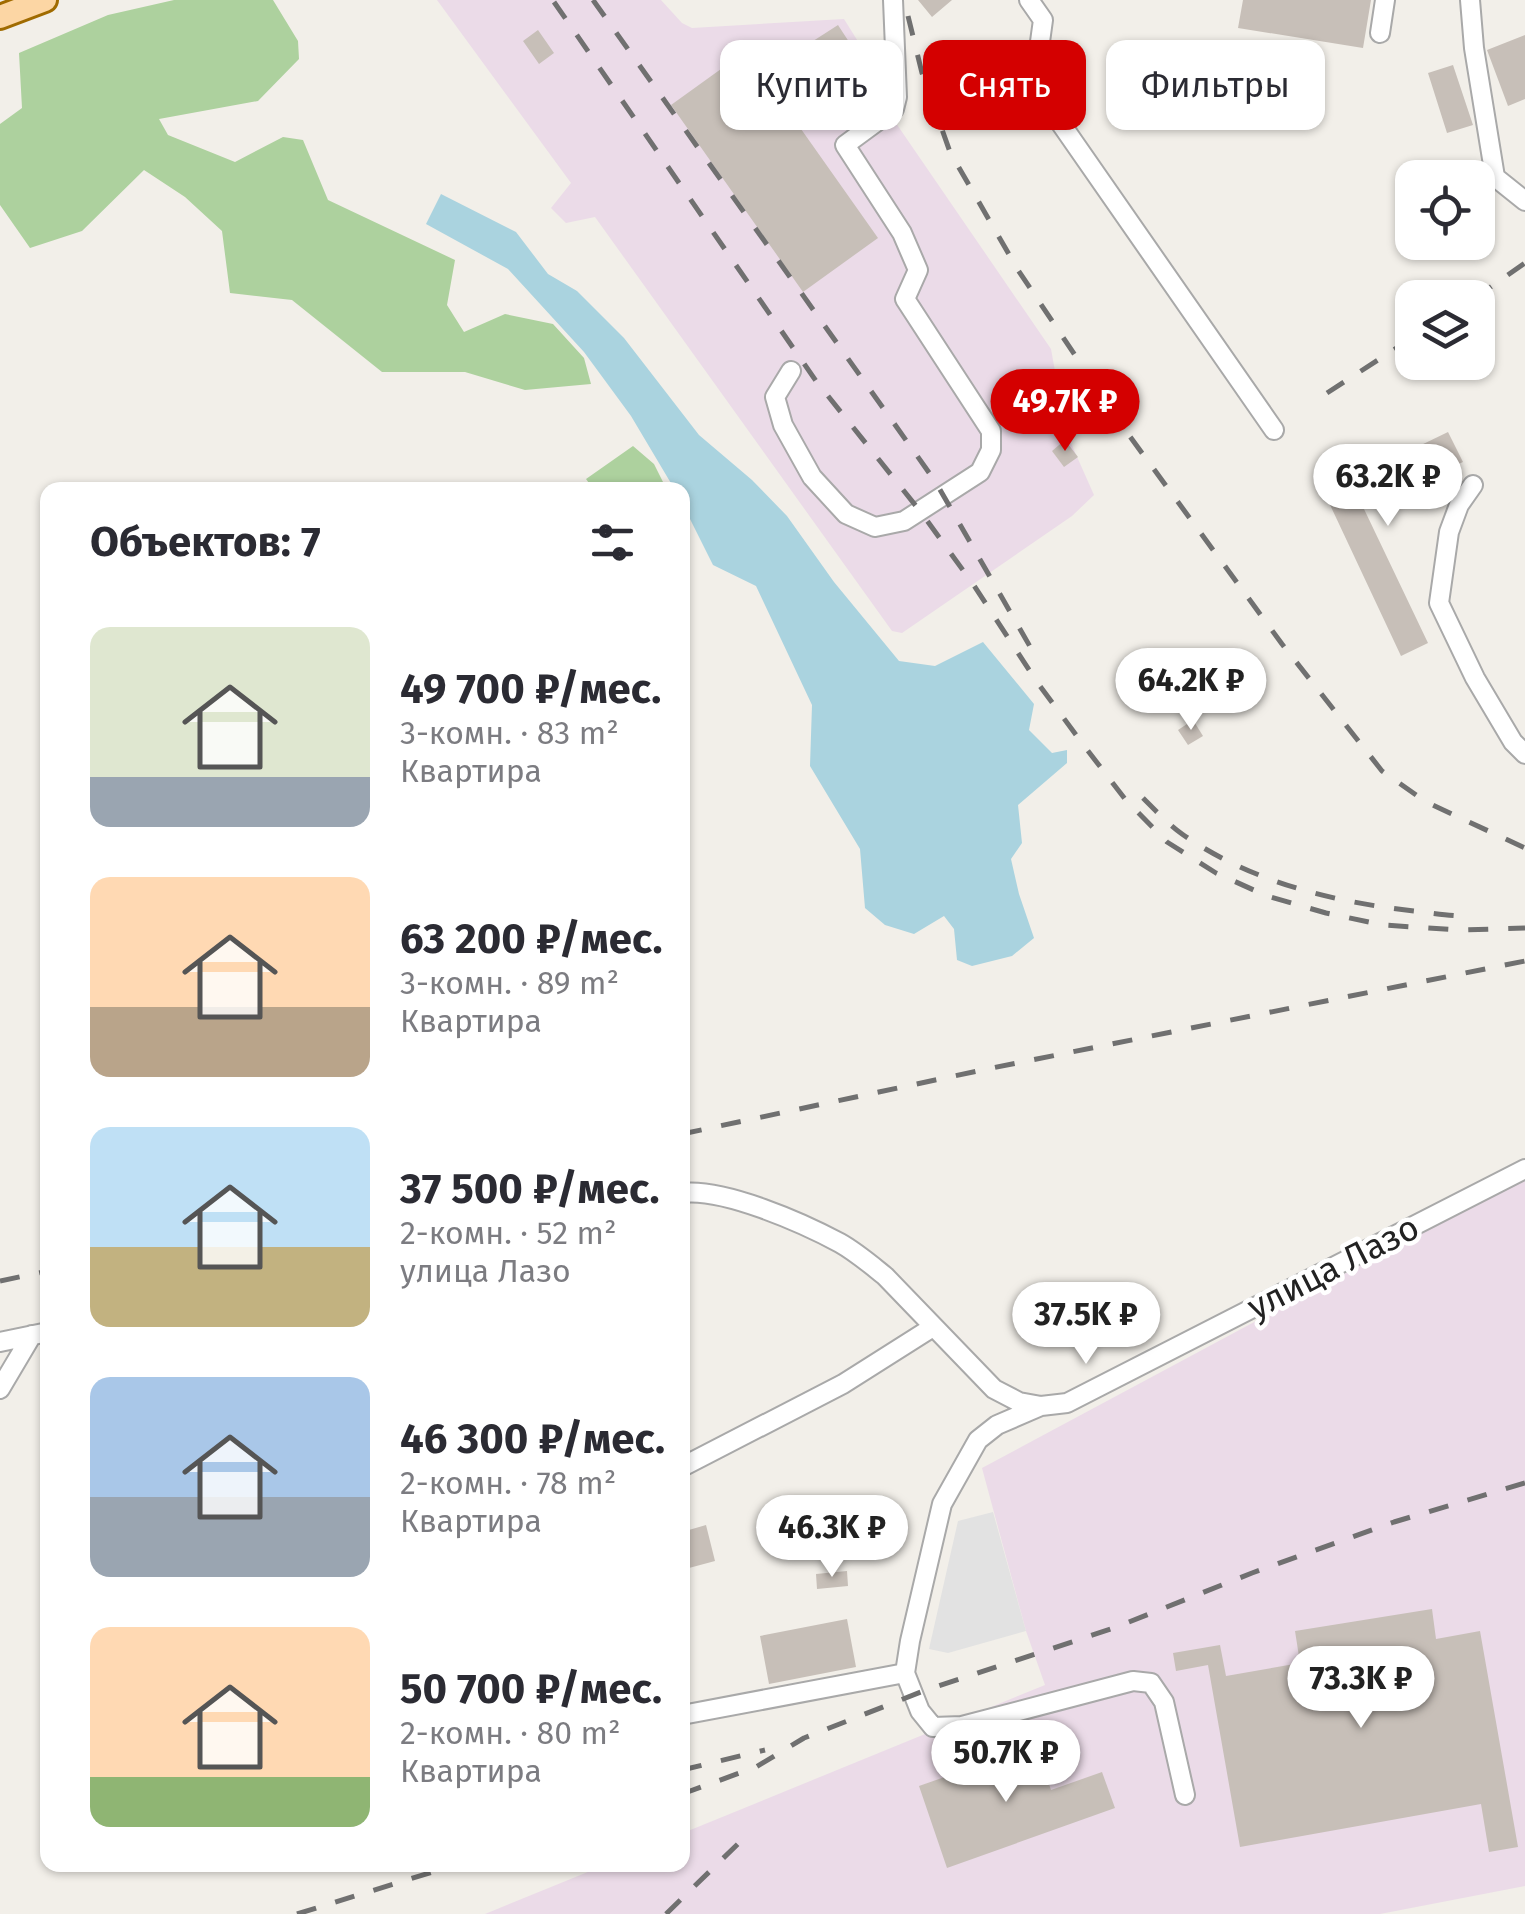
<!DOCTYPE html>
<html lang="ru">
<meta charset="utf-8">
<style>
body{margin:0;font-family:"Fira Sans",sans-serif;background:#f2f2f3;color:#2b2b33;height:100vh;display:flex;flex-direction:column;font-size:38px;white-space:nowrap}
*{box-sizing:border-box;margin:0}
p{font-size:32px;color:#7c7c81}
.icon{flex:none;width:55px;height:55px;fill:none;stroke:currentColor;stroke-width:2;stroke-linecap:round;stroke-linejoin:round}
.map{position:relative;flex:1;overflow:hidden}
.side{position:absolute;left:40px;top:482px;width:650px;height:1390px;display:flex;flex-direction:column;background:#fff;border-radius:20px;box-shadow:0 2px 8px #0004}
.side>*{flex:none}
.guide{position:absolute;left:720px;top:40px;width:655px;height:90px;display:flex;gap:20px}
.tools{position:absolute;left:1395px;top:160px;display:grid;gap:20px}
.tools a{display:grid;place-items:center;width:100px;height:100px;border-radius:20px;background:#fff;box-shadow:0 2px 8px #0004;font-size:50px}
.price{position:absolute;translate:-50% -85px;padding:0 22px;border-radius:35px;background:#fff;color:#222;font-size:32px;line-height:65px;filter:drop-shadow(0 2px 5px #0008)}
.price::after{content:'';position:absolute;left:50%;top:60px;width:30px;height:22px;margin-left:-15px;background:inherit;clip-path:polygon(0 0,100% 0,50% 100%)}
.price.current{background:#d40000;color:#fff}
ul{padding:0;list-style:none}
li{display:flex;align-items:center;gap:30px;height:250px;padding:0 50px}
li span{display:grid;place-items:center;flex:none;width:280px;height:200px;border-radius:20px;color:#555}
li>.icon{margin-inline-start:auto}
span .icon{width:120px;height:120px;fill:#fffc;stroke-width:1}
li b{font-size:42px}
h2{display:flex;justify-content:space-between;align-items:center;height:120px;padding:0 50px;font-size:42px}
.tag{padding:0 35px;border-radius:20px;background:#fff;box-shadow:0 2px 8px #0004;font-size:35px;line-height:90px}
.tag.current{background:#d40000;color:#fff}
.map>svg:first-child{display:block}
.industrial{fill:#ebdbe8}
.forest{fill:#add19e}
.parking{fill:#e2e2e2}
.water{fill:#aad3df}
.building{fill:#c7bfb8}
.lines{fill:none;stroke-linecap:round;stroke-linejoin:round}
.minor-casing{stroke:#a9a9a9;stroke-width:22}
.major-casing{stroke:#a06b00;stroke-width:28}
.minor{stroke:#fff;stroke-width:18}
.major{stroke:#fcd6a4;stroke-width:22}
.rail{stroke:#707070;stroke-width:5;stroke-dasharray:20 20;stroke-linecap:butt}
.labels{text-anchor:middle;dominant-baseline:central;stroke-width:9;stroke-linejoin:round;paint-order:stroke}
.street-label{font-size:35px;fill:#222;stroke:#fff}
</style>
<div class="map">
<svg width="1525" height="1914" viewBox="0 0 1525 1914">
<rect width="100%" height="100%" fill="#f2efe9"/>
<!-- industrial -->
<path class="industrial" d="M 437,0 L 661,0 L 682,23 L 692,28 L 844,19 L 889,91 L 889,113 L 1051,349 L 1066,432 L 1094,495 L 1072,516 L 902,633 L 892,631 L 595,217 L 566,223 L 551,208 L 571,183 Z
M 1525,1177 L 1525,1886 L 1380,1914 L 485,1914 L 605,1865 L 682,1865 L 683,1833 L 1045,1685 L 1026,1631 L 982,1468 Z"/>
<!-- forest -->
<path class="forest" d="M 174,0 L 273,0 L 298,41 L 299,59 L 258,101 L 159,119 L 168,135 L 235,162 L 283,137 L 303,140 L 328,200 L 455,260 L 447,305 L 464,332 L 505,314 L 553,324 L 584,358 L 591,384 L 525,390 L 465,372 L 382,372 L 292,300 L 230,293 L 222,231 L 185,197 L 144,170 L 82,231 L 30,248 L 0,205 L 0,124 L 22,108 L 19,53 L 108,15 Z
M 633,446 L 654,464 L 667,490 L 594,490 L 586,479 Z"/>
<!-- parking -->
<path class="parking" d="M 993,1512 L 1026,1631 L 948,1653 L 929,1649 L 958,1521 Z"/>
<!-- water -->
<path class="water" d="M 441,194 L 516,232 L 548,274 L 577,291 L 624,338 L 699,435 L 752,480 L 787,516 L 834,582 L 899,661 L 935,666 L 983,642 L 1034,704 L 1029,730 L 1052,753 L 1067,750 L 1067,763 L 1018,805 L 1022,843 L 1011,859 L 1019,894 L 1034,938 L 1012,956 L 972,966 L 957,960 L 954,929 L 944,916 L 914,934 L 885,925 L 865,908 L 860,849 L 810,766 L 812,705 L 756,586 L 713,565 L 683,505 L 682,490 L 675,490 L 631,416 L 584,352 L 508,269 L 426,224 Z"/>
<!-- building -->
<path class="building" d="M 918,0 L 952,0 L 932,17 Z
M 1243,0 L 1371,0 L 1363,48 L 1238,28 Z
M 838,25 L 881,91 L 853,109 L 810,43 Z
M 538,30 L 554,53 L 539,64 L 523,41 Z
M 1525,35 L 1525,99 L 1508,106 L 1487,50 Z
M 746,51 L 878,238 L 803,292 L 671,105 Z
M 1453,65 L 1473,125 L 1447,133 L 1428,73 Z
M 1448,432 L 1463,462 L 1364,509 L 1428,643 L 1401,656 L 1324,492 Z
M 1065,440 L 1078,457 L 1064,467 L 1052,451 Z
M 1193,720 L 1203,736 L 1188,745 L 1178,730 Z
M 706,1525 L 715,1561 L 689,1568 L 682,1544 L 682,1532 Z
M 847,1571 L 848,1586 L 817,1589 L 816,1574 Z
M 1432,1609 L 1436,1639 L 1480,1631 L 1518,1847 L 1489,1852 L 1481,1804 L 1240,1847 L 1208,1665 L 1176,1671 L 1173,1653 L 1220,1645 L 1226,1676 L 1300,1663 L 1295,1631 Z
M 847,1619 L 856,1667 L 769,1684 L 760,1636 Z
M 1036,1745 L 1051,1790 L 1102,1772 L 1115,1808 L 947,1868 L 919,1786 Z"/>
<g class="lines">
<!-- minor casing -->
<g class="minor-casing">
<path id="minor" d="M 1029,0 L 1043,20 L 1034,85 L 1274,430
M 1470,0 L 1474,48 L 1495,177 L 1525,201
M 1380,33 L 1385,0
M 791,371 L 775,397 L 783,425 L 812,477 L 846,514 L 875,527 L 904,521 L 980,472 L 991,450 L 991,431 L 905,299 L 918,270 L 902,233 L 845,145 L 894,109 L 897,97 L 893,0
M 1473,485 L 1459,505 L 1449,532 L 1439,603 L 1475,678 L 1513,742 L 1525,754
M 682,1193 C 724,1188 803,1223 840,1243 C 856,1252 870,1264 885,1276 L 994,1389 L 1019,1402 L 1041,1406 L 1067,1403 L 1525,1169
M 0,1342 L 48,1332
M 0,1389 L 32,1335
M 1041,1406 L 997,1425 L 978,1440 L 942,1504 L 910,1641 L 905,1673 L 920,1711 L 933,1727 L 962,1726 L 1133,1681 L 1151,1683 L 1164,1702 L 1185,1795
M 682,1467 L 843,1384 L 933,1327
M 682,1715 L 905,1673"/>
</g>
<!-- major casing -->
<g class="major-casing">
<path id="major" d="M 0,17 L 45,0"/>
</g>
<!-- minor -->
<use href="#minor" class="minor"/>
<!-- major -->
<use href="#major" class="major"/>
<!-- rail -->
<path class="rail" d="M 593,0 L 935,481 L 1032,650
M 554,2 L 816,381 L 920,511 L 973,584 L 1037,682 L 1085,747 L 1125,799 L 1167,842 L 1216,873 L 1267,896 L 1326,913 L 1383,925 L 1460,930 L 1525,928
M 908,16 L 922,73 L 950,152 L 1018,270 L 1123,427 L 1282,644 L 1382,771 L 1426,802 L 1525,848
M 1475,298 L 1525,263
M 1327,393 L 1412,338
M 1143,798 C 1155,810 1168,824 1182,834 C 1251,882 1333,902 1414,911 C 1432,913 1450,916 1468,916
M 682,1134 L 987,1069 L 1525,961
M 0,1281 L 48,1271
M 682,1770 L 765,1750
M 682,1794 L 756,1767 L 804,1738 L 926,1690 L 1114,1628 L 1252,1573 L 1394,1522 L 1525,1483
M 297,1914 L 455,1865
M 666,1914 L 745,1837"/>
</g>
<g class="labels">
<!-- street labels -->
<g class="street-label">
<text transform="translate(1333 1267) rotate(-27)">улица Лазо</text>
</g>
</g>
</svg>
<div class="tools">
<a><svg class="icon" aria-label="locate" viewBox="0 0 24 24"><circle cx="12" cy="12" r="6"/><path d="M12 2v4M12 18v4M2 12h4M18 12h4"/></svg></a>
<a><svg class="icon" aria-label="layers" viewBox="0 0 24 24"><path d="M12 4l9 5-9 5-9-5zM3 14l9 5 9-5"/></svg></a>
</div>
<b class="price current" style="left:1065px;top:454px">49.7K ₽</b>
<b class="price" style="left:1388px;top:529px">63.2K ₽</b>
<b class="price" style="left:1191px;top:733px">64.2K ₽</b>
<b class="price" style="left:1086px;top:1367px">37.5K ₽</b>
<b class="price" style="left:832px;top:1580px">46.3K ₽</b>
<b class="price" style="left:1361px;top:1731px">73.3K ₽</b>
<b class="price" style="left:1006px;top:1805px">50.7K ₽</b>
<div class="guide">
<a class="tag">Купить</a>
<a class="tag current">Снять</a>
<a class="tag">Фильтры</a>
</div>
<section class="side">
<h2>Объектов: 7<svg class="icon" aria-label="filters" viewBox="0 0 24 24"><path d="M4 7h16M4 17h16"/><circle cx="9" cy="7" r="2"/><circle cx="15" cy="17" r="2"/></svg></h2>
<ul>
<li><span style="background:linear-gradient(#dfe7d0 75%,#9aa5b1 0)"><svg class="icon" aria-label="home" viewBox="0 0 24 24"><path d="M3 11l9-7 9 7M6 9v11h12V9"/></svg></span><div><b>49 700 ₽/мес.</b><p>3-комн. · 83 m²</p><p>Квартира</p></div></li>
<li><span style="background:linear-gradient(#ffd9b3 65%,#b9a48a 0)"><svg class="icon" aria-label="home" viewBox="0 0 24 24"><path d="M3 11l9-7 9 7M6 9v11h12V9"/></svg></span><div><b>63 200 ₽/мес.</b><p>3-комн. · 89 m²</p><p>Квартира</p></div></li>
<li><span style="background:linear-gradient(#bfe0f5 60%,#c2b280 0)"><svg class="icon" aria-label="home" viewBox="0 0 24 24"><path d="M3 11l9-7 9 7M6 9v11h12V9"/></svg></span><div><b>37 500 ₽/мес.</b><p>2-комн. · 52 m²</p><p>улица Лазо</p></div></li>
<li><span style="background:linear-gradient(#a9c7e8 60%,#9aa5b1 0)"><svg class="icon" aria-label="home" viewBox="0 0 24 24"><path d="M3 11l9-7 9 7M6 9v11h12V9"/></svg></span><div><b>46 300 ₽/мес.</b><p>2-комн. · 78 m²</p><p>Квартира</p></div></li>
<li><span style="background:linear-gradient(#ffd9b3 75%,#8fb573 0)"><svg class="icon" aria-label="home" viewBox="0 0 24 24"><path d="M3 11l9-7 9 7M6 9v11h12V9"/></svg></span><div><b>50 700 ₽/мес.</b><p>2-комн. · 80 m²</p><p>Квартира</p></div></li>
</ul>
</section>
</div>
